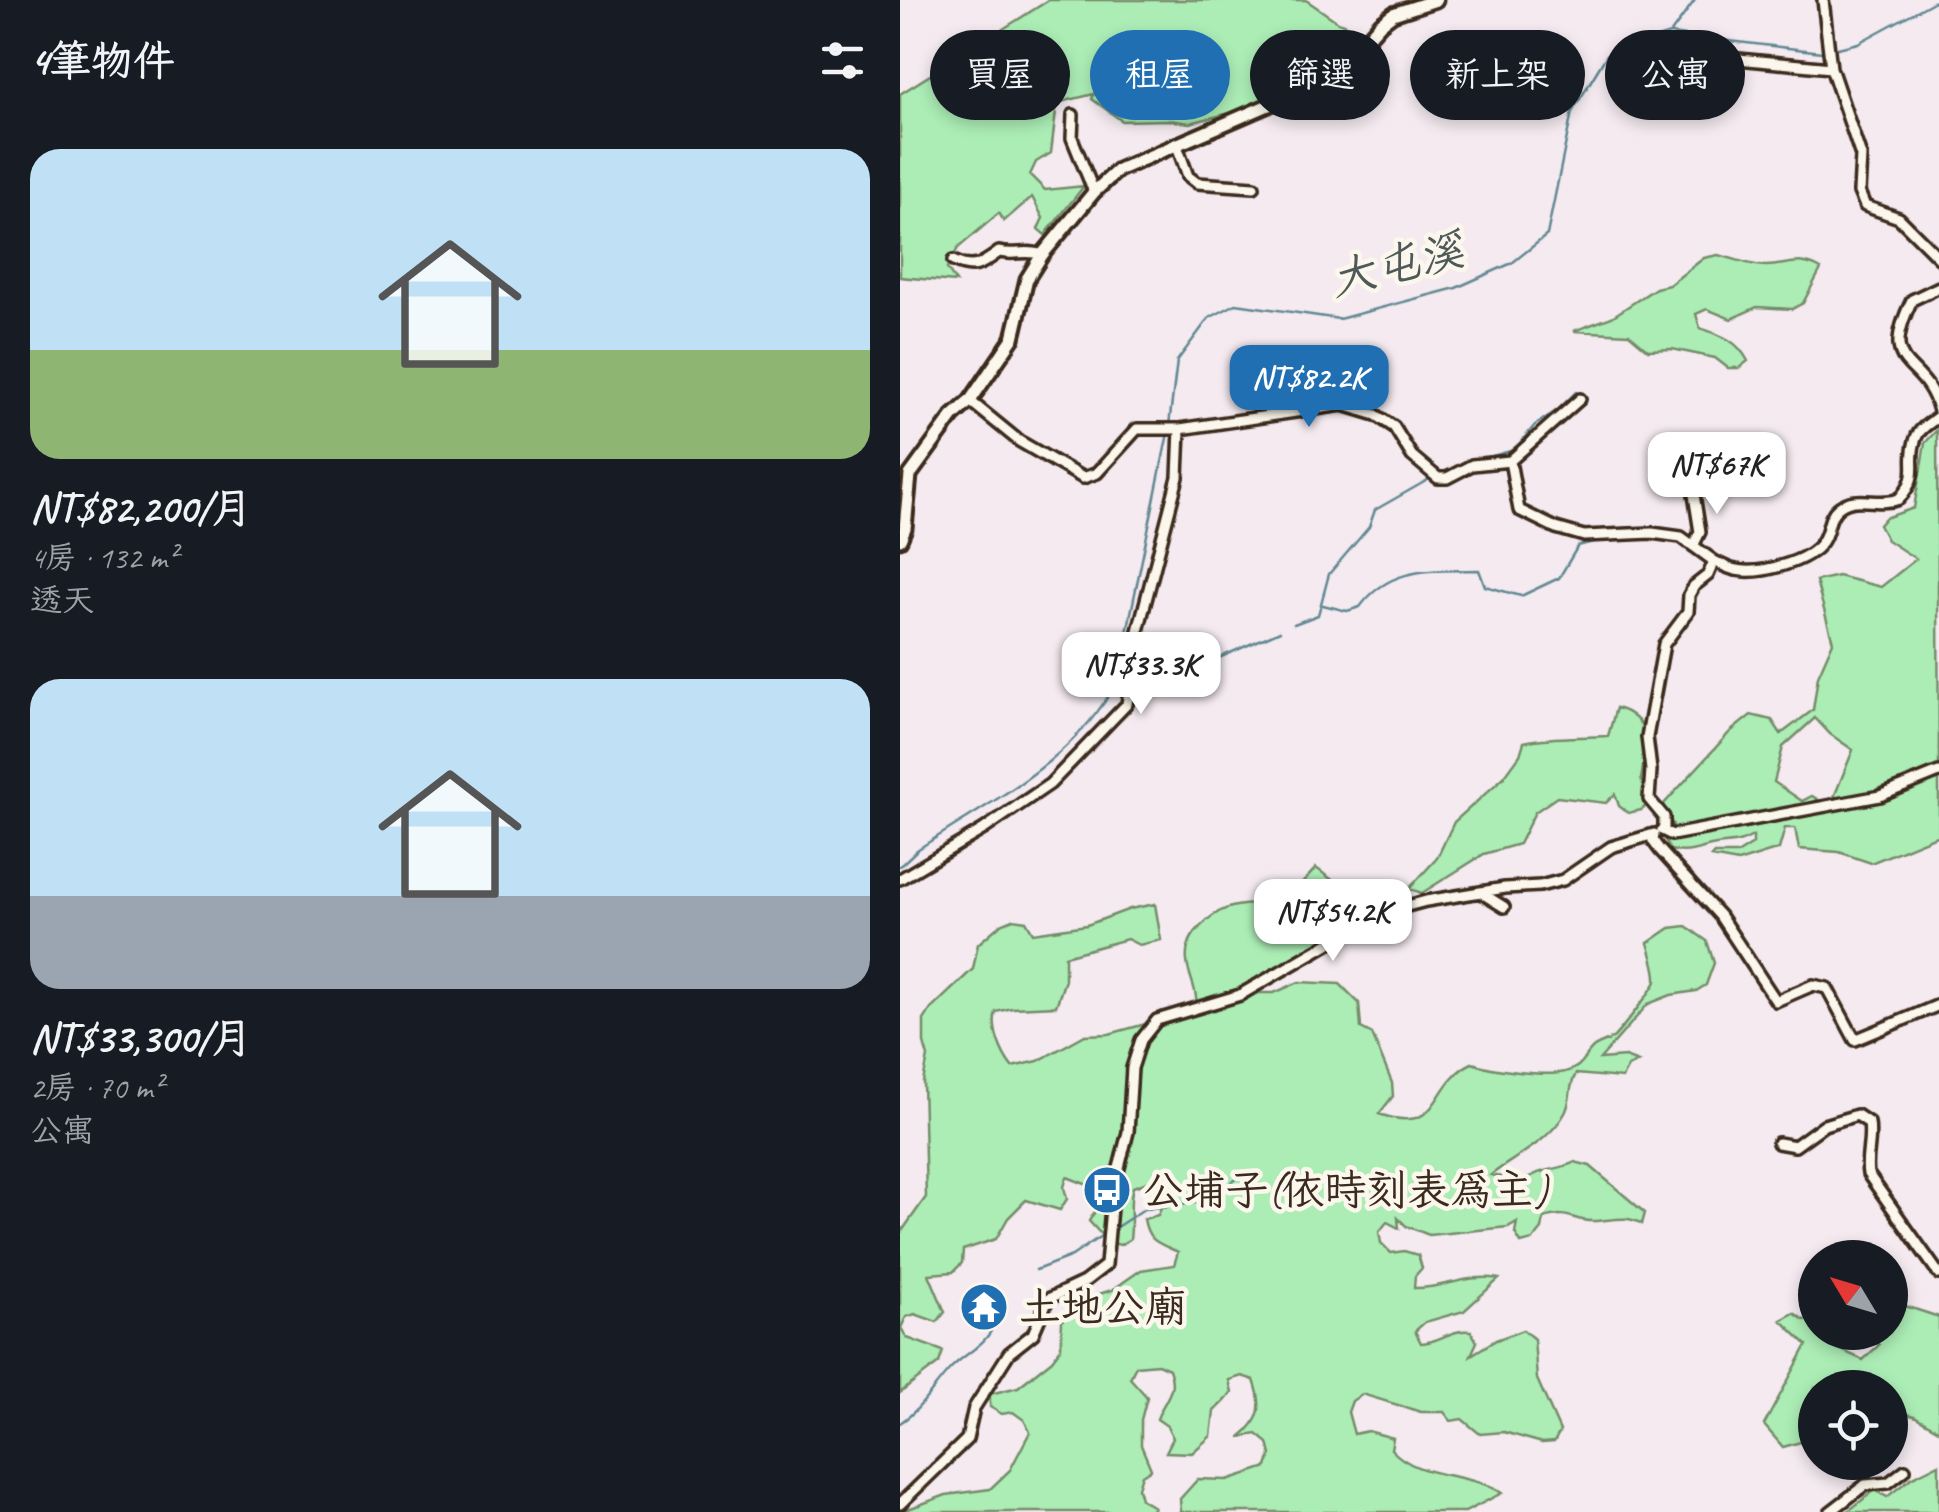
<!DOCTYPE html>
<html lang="zh-TW">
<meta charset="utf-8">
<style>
body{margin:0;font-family:Caveat,"LXGW WenKai TC",sans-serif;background:#20242c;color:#f1f3f6;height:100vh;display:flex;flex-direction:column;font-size:38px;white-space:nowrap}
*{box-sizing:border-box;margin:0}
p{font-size:32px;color:#9ea1a6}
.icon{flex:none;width:55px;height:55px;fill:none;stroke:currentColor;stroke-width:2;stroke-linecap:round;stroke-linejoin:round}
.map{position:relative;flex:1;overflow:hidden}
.sheet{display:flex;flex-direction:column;background:#171b24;width:900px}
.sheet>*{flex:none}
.hud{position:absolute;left:30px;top:30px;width:858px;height:90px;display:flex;gap:20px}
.needle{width:65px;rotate:308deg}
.tools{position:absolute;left:898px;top:1240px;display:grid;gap:20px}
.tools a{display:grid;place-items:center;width:110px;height:110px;border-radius:50%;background:#171b24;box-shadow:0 5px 15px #0003;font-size:50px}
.price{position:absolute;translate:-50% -85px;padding:0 22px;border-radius:20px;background:#fff;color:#222;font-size:32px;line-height:65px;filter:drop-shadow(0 2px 5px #0008)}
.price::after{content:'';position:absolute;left:50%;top:60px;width:30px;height:22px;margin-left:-15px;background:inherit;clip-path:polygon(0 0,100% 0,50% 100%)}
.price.active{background:#1f6fb2;color:#fff}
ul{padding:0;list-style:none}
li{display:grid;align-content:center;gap:20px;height:530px;padding:0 30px}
li span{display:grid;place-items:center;height:310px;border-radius:30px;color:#555}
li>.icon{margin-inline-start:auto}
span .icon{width:180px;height:180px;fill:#fffc;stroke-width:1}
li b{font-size:42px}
h2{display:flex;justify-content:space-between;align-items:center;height:120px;padding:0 30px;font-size:42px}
.chip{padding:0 35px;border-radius:45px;background:#171b24;box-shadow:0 5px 15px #0003;font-size:35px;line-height:90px}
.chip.active{background:#1f6fb2;color:#fff}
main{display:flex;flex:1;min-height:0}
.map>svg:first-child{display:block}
.green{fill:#acedb6;stroke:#748c6a;stroke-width:2.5}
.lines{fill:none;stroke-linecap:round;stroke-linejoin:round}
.stream{stroke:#648892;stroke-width:2.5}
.street-casing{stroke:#3b2a1e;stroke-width:16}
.secondary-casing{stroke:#3b2a1e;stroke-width:19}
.street{stroke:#fbf7ec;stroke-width:9}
.secondary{stroke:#fbf7ec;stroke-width:11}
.labels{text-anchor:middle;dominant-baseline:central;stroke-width:9;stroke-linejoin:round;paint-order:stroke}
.poi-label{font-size:42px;fill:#3b2a1e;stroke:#fbf7ec;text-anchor:start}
.water-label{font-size:45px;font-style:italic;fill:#4f5958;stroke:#fbf7ec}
</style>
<main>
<section class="sheet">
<h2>4筆物件<svg class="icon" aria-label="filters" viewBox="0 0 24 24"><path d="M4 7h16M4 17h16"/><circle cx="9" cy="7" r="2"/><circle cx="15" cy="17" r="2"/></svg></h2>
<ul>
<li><span style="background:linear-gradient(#bfe0f5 65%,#8fb573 0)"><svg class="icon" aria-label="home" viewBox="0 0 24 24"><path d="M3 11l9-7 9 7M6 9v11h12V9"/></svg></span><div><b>NT$82,200/月</b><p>4房 · 132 m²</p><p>透天</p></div></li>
<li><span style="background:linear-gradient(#bfe0f5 70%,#9aa5b1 0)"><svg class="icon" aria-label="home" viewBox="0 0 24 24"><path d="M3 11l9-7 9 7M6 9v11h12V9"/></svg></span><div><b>NT$33,300/月</b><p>2房 · 70 m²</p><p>公寓</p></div></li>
</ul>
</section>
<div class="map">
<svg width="1039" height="1512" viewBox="0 0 1039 1512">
<rect width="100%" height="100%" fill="#f4eaf0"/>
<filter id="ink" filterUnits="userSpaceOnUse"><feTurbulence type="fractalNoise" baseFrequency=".01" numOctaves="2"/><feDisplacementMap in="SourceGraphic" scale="20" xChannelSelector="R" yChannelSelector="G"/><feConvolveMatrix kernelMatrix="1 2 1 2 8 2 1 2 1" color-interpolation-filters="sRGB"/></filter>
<g filter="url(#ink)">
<!-- green -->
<path class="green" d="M 149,0 L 406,0 L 438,22 L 466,33 L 444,57 L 418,75 L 334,112 L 290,123 L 268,120 L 222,121 L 192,99 L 194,94 L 157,103 L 151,153 L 136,162 L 130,175 L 145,190 L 184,186 L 145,235 L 138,229 L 143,218 L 132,197 L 104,221 L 99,213 L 58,248 L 47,269 L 56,282 L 0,277 L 0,94 Z
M 818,255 C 833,258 850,266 866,266 C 887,266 900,256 921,269 L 903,303 L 892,309 L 857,307 L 831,319 L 807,309 L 796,314 L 800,328 C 821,335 837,340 848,361 L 839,368 L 828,368 L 815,358 L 772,349 L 748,350 L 729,334 L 674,331 L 712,317 L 756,288 L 769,285 L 804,258 Z
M 1037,430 L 1039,766 L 971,792 L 932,802 L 953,750 L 930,734 L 915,718 L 883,747 L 874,782 L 902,801 L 912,796 L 920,801 L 776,831 L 763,805 L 830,732 L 851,715 L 872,720 L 881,734 L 913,710 L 918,676 L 933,642 L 916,581 L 938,576 L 981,587 L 1016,559 L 987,540 L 979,525 L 985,518 L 1014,508 L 1025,443 Z
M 716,708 C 739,713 754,738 753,761 L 743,767 L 741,780 L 751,802 L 741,810 L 728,813 L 719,806 L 715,794 L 706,803 L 657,797 L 635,812 L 619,844 L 584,854 L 522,893 L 509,889 L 537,858 L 554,822 L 604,777 L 620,755 L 624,742 C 652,736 679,738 708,736 Z
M 1039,776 L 1039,835 L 971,863 L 939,852 L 899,849 L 895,828 L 885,828 L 879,849 L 838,862 L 811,857 L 814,854 L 837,854 L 853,844 L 853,836 C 835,846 829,842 811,846 C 794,850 788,854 770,850 L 763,836 L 784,839 L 887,820 L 983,800 Z
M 416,868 L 438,884 L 426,904 L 455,902 L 467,906 C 444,945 376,972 336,993 L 374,993 L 399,982 L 440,984 L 459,1003 L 461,1028 L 472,1034 L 492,1083 L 493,1096 L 479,1114 C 544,1136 528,1084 572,1063 C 592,1070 645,1077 665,1072 C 685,1066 682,1058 693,1048 C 699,1043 708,1042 714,1037 C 719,1032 755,987 756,981 C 757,971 751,953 748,943 L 770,928 L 786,926 L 807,941 L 814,963 L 806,985 L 796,991 L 771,995 L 748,1004 L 700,1059 L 725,1057 L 738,1062 L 728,1067 L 722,1078 L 676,1074 C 668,1087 672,1100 665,1113 C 649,1142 615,1156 591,1175 L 624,1181 C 639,1168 658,1171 675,1162 L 690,1166 L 745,1213 L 742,1224 C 725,1214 711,1221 693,1221 C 671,1221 670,1210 644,1218 L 642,1229 L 633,1240 L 621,1243 L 615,1233 L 617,1222 L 608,1227 L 529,1235 L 506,1226 L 498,1218 L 499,1228 L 487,1222 L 479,1232 L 481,1243 L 491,1253 L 504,1251 L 518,1255 L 522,1268 L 515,1276 L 514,1288 C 544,1289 569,1273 599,1279 L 564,1311 L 525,1322 L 515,1331 L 521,1343 C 541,1342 549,1329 571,1331 L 577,1342 L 571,1355 L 596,1340 L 623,1330 L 634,1339 L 637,1379 L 660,1431 L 654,1442 L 642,1443 L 604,1432 L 580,1434 L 562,1419 L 551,1421 L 544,1412 L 521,1412 L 462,1394 L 452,1401 L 448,1412 L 454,1434 L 468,1431 L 493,1438 L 491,1449 C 518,1480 568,1471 602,1493 L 565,1512 L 281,1512 L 280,1499 L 298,1479 L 327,1480 L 367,1467 L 371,1455 L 368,1443 L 357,1434 L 340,1437 C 362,1420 363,1405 354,1380 L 342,1376 L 329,1380 L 332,1393 L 314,1411 L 311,1436 L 292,1453 L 266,1452 L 273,1438 L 267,1426 L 257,1419 C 264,1398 278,1392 269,1369 L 258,1364 L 236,1366 L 230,1378 L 247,1397 L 241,1420 L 241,1445 L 251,1469 L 242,1475 L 238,1488 L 241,1499 L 254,1507 L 250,1512 L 0,1512 L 46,1495 L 90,1489 L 110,1470 L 130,1432 L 124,1420 L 113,1412 L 102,1414 L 90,1407 L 90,1394 L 118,1387 L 152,1360 L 161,1348 L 162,1321 L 182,1299 L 212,1290 L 241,1270 L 274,1265 L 278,1252 C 258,1243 248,1242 244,1219 L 258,1215 L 263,1203 L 253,1180 L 233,1187 C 228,1204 233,1221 230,1239 L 220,1245 L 208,1242 L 189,1221 L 199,1205 L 201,1190 L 167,1177 L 164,1187 L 167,1199 L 160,1210 L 126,1200 L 108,1218 L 96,1239 L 63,1250 L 62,1263 L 53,1272 L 29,1274 L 45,1312 L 37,1322 L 15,1314 L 6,1317 L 1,1328 L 7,1338 L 43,1351 L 39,1363 L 0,1393 L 0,1234 L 26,1197 L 23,1082 L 28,1057 L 24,1043 L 24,1020 L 31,1009 L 73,969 L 78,944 L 101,924 L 113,919 L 126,921 L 133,933 L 187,925 L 230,909 L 255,904 L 261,940 L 239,945 L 227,939 L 165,956 L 165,980 L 156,1006 L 112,1008 L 96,1012 C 91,1028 101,1053 112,1067 L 138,1061 L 185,1035 L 209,1034 L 260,1020 L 285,1018 L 296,1008 C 299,986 282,969 288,947 C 290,939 295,932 300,927 C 332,893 354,913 388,895 C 399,890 407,877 416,868 Z
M 990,1301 L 1039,1317 L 1039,1430 L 1014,1416 L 990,1410 L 990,1388 L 915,1388 L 915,1438 L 883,1447 L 864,1425 L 907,1345 L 881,1320 L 894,1313 L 904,1320 L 915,1319 L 915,1332 L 932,1333 L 928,1344 L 963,1360 L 979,1345 L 969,1333 L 990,1332 Z
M 1039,1464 L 1039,1512 L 947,1512 L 975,1490 L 987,1497 L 1011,1478 Z"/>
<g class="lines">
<!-- stream -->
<path class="stream" d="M 770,34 L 795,0
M 938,48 L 958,43 L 1037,0
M 269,425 L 277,361 L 309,318 L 336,304 L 439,319 L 556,288 L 612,263 L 647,235 L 672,112 L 708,53 L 770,34 L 922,52
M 578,460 L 614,450 L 635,425 L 659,409 L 676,392
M 540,473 L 566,464
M 423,605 L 447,611 L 460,607 C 491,565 533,571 579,570 L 585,586 L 621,596 L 659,578 L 678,546 L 697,541 L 752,538
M 394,624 L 418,615 L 429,574 L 469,527 L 475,510 L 533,477
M 239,679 L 259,682 L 267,675 L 303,665 L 380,631
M 0,866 L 17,850 C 89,802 176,760 217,681 L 268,433
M 215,1228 L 244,1209 L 302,1202 L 339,1177 L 357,1182
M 136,1270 L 172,1256 L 201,1236
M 0,1423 C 22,1409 32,1388 50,1369 C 66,1352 86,1346 95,1323"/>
<!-- street casing -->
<g class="street-casing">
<path id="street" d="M 923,0 L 931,68 L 961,156 L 959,192 L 965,206 L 999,218 L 1039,258
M 797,55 L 931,68
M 173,115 L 172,138 L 194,192
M 276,143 L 288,176 L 297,183 L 354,187
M 53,261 C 74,271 81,265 99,252 C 115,256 127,249 142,255
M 1039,287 L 1012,300 C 976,374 1024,354 1039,411
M 70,401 L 119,441 L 183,478 L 197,473 L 237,429 L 280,429 L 443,405 L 476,415 L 494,427 L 512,456 L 538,478 L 547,478 L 572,465 L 610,461 L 619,510 L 656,528 L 684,536 L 752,533 L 781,537 L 814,561 L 808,575 L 794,586 L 789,595 L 788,612 L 764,644 L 747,737 L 751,770 L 749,799 L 764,817 L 764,829
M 610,461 L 680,399
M 792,482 L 800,532 L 793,546
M 814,561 C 820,564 829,569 836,570 C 859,575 909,562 922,542 C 930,531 927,517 938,508 C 956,493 979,507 999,499 C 1023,472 1006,465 1016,438 C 1019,428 1031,423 1039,416
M 762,830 L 772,835 L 980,796 L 1039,772
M 0,879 L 84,829 L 150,784 L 227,704 L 238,631 L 278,477 L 280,429
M 580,892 L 604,907
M 878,1143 L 895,1146 L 924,1125 L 957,1115 L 969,1123 C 972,1142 965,1157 968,1174 L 1039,1274
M 0,1504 L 67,1439 L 74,1408 L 109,1353 L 133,1334 L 148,1299 L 184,1282 L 206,1265 L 212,1196 L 228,1132 L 232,1068 L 241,1040 L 257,1020 L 340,995 L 481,913 L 526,901 L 605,888 L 640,886 L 663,880 L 711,847 L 754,834 L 753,841 L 759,849 L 820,916 L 876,1001 L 913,985 L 927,988 L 955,1040 L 1039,1005
M 930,1512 L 965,1485 L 988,1483 L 1005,1470"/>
</g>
<!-- secondary casing -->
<g class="secondary-casing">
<path id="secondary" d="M 0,540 L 5,528 L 10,475 L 53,416 L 70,401 L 113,338 L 127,279 L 142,255 L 194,192 L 218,170 L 408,88 L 448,60 L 481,23 L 493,14 L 536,0"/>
</g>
<!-- street -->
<use href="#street" class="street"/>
<!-- secondary -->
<use href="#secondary" class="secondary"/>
</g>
</g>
<!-- icons -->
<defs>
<g id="bus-disc" transform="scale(2.5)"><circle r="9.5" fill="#1f6fb2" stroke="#fbf7ec"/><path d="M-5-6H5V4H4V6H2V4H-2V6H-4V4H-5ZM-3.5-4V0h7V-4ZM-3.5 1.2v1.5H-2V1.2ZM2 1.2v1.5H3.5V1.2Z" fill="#fff"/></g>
<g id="temple-disc" transform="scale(2.5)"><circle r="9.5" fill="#1f6fb2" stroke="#fbf7ec"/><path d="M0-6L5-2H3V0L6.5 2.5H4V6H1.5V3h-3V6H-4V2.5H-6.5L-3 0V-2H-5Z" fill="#fff"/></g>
</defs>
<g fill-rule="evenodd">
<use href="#bus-disc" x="207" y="1190"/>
<use href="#temple-disc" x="84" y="1307"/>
</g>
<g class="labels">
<!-- poi labels -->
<g class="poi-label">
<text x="242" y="1190">公埔子(依時刻表為主)</text>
<text x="119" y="1307">土地公廟</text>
</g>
<!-- water labels -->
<g class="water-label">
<text transform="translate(497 265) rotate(-14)">大屯溪</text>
</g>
</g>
</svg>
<div class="tools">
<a><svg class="needle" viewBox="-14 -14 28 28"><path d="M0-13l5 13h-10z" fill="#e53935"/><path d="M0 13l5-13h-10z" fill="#9ea1a6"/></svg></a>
<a><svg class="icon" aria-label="locate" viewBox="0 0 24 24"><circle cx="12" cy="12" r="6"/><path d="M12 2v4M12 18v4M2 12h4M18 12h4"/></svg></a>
</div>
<b class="price active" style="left:409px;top:430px">NT$82.2K</b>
<b class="price" style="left:817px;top:517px">NT$67K</b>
<b class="price" style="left:241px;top:717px">NT$33.3K</b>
<b class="price" style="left:433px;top:964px">NT$54.2K</b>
<div class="hud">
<a class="chip">買屋</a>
<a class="chip active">租屋</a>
<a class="chip">篩選</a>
<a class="chip">新上架</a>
<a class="chip">公寓</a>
</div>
</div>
</main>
